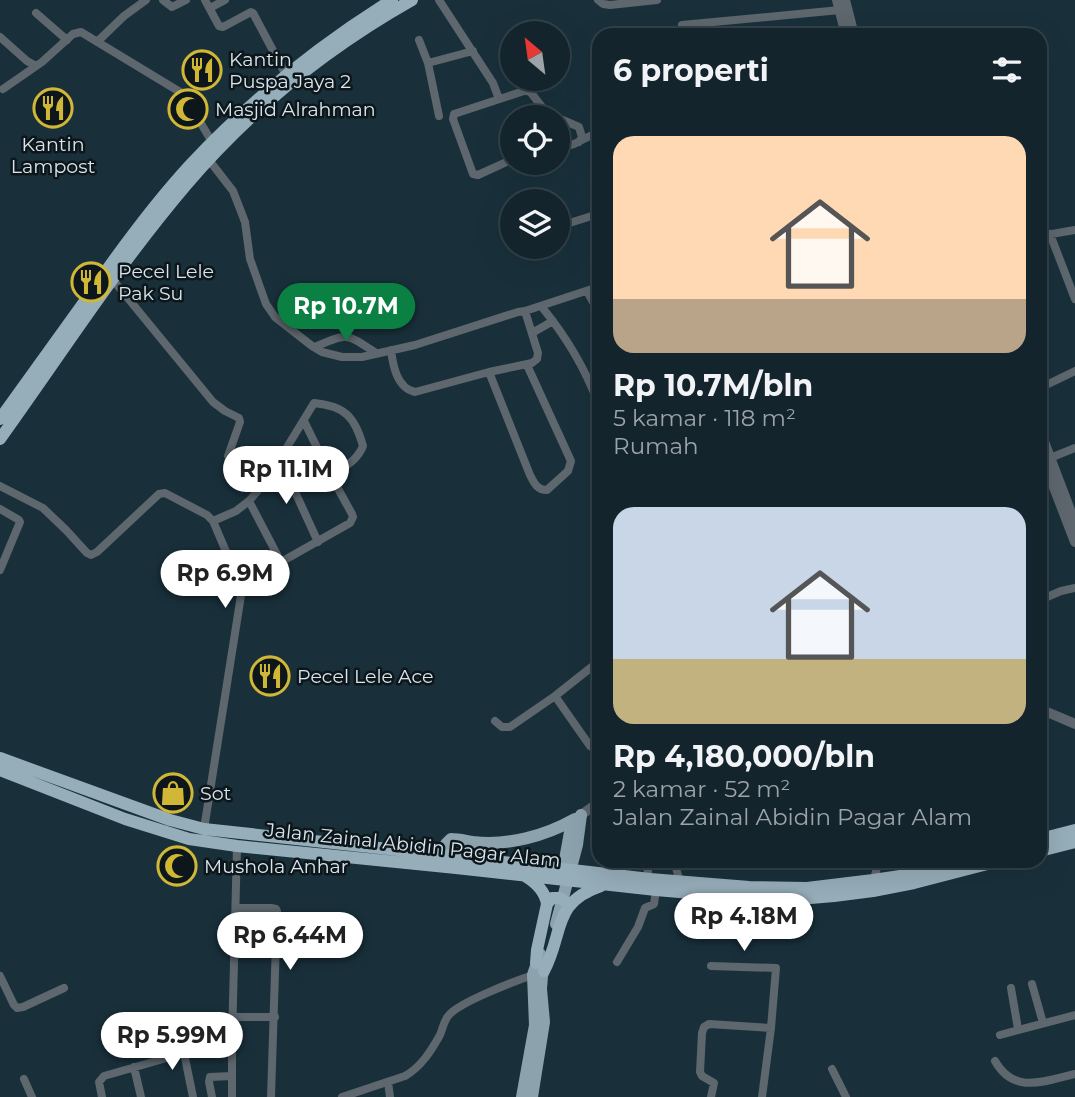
<!DOCTYPE html>
<html lang="id">
<meta charset="utf-8">
<style>
body{margin:0;font-family:Montserrat,sans-serif;background:#1c2c34;color:#f1f3f6;height:100vh;display:flex;flex-direction:column;font-size:26px;white-space:nowrap}
*{box-sizing:border-box;margin:0}
p{font-size:23px;color:#9da4a9}
.icon{flex:none;width:38px;height:38px;fill:none;stroke:currentColor;stroke-width:2;stroke-linecap:round;stroke-linejoin:round}
.map{position:relative;flex:1;overflow:hidden}
.side{position:absolute;left:592px;top:28px;width:455px;height:840px;display:flex;flex-direction:column;background:#13242c;border-radius:21px;box-shadow:0 7px 28px #0002,0 0 0 2px #324148}
.side>*{flex:none}
.needle{width:46px;rotate:331deg}
.tools{position:absolute;left:500px;top:21px;display:grid;gap:14px}
.tools a{display:grid;place-items:center;width:70px;height:70px;border-radius:50%;background:#13242c;box-shadow:0 7px 28px #0002,0 0 0 2px #324148;font-size:35px}
.price{position:absolute;translate:-50% -60px;padding:0 16px;border-radius:24px;background:#fff;color:#222;font-size:23px;line-height:46px;filter:drop-shadow(0 2px 4px #0008)}
.price::after{content:'';position:absolute;left:50%;top:42px;width:21px;height:16px;margin-left:-10px;background:inherit;clip-path:polygon(0 0,100% 0,50% 100%)}
.price.active{background:#0b8043;color:#fff}
ul{padding:0;list-style:none}
li{display:grid;align-content:center;gap:14px;height:371px;padding:0 21px}
li span{display:grid;place-items:center;height:217px;border-radius:21px;color:#555}
li>.icon{margin-inline-start:auto}
span .icon{width:126px;height:126px;fill:#fffc;stroke-width:1}
li b{font-size:30px}
h2{display:flex;justify-content:space-between;align-items:center;height:84px;padding:0 21px;font-size:30px}
.map>svg:first-child{display:block}
.lines{fill:none;stroke-linecap:round;stroke-linejoin:round}
.minor{stroke:#5d676d;stroke-width:8}
.tertiary{stroke:#5d676d;stroke-width:10}
.primary{stroke:#8ca2ad;stroke-width:12}
.trunk{stroke:#96aeba;stroke-width:12}
.labels{text-anchor:middle;dominant-baseline:central;stroke-width:5;stroke-linejoin:round;paint-order:stroke}
.poi-label{font-size:19px;fill:#d8e5ec;stroke:#0d161b;text-anchor:start}
.street-label{font-size:19px;fill:#d8e5ec;stroke:#0d161b}
</style>
<div class="map">
<svg width="1075" height="1097" viewBox="0 0 1075 1097">
<rect width="100%" height="100%" fill="#19303b"/>
<g class="lines">
<!-- minor -->
<path class="minor" d="M 163,0 L 172,7 L 186,0
M 205,0 L 219,26 L 223,27 L 251,12 L 253,13 L 286,75
M 439,0 L 493,83 L 499,99
M 598,0 L 603,4 L 610,5 L 657,0
M 210,8 L 225,0
M 36,13 L 67,40
M 682,35 L 682,25 L 840,10
M 0,37 L 27,61 L 36,66
M 419,40 L 428,63 L 439,116
M 97,42 L 124,16 L 146,0
M 428,63 L 473,51
M 3,89 L 42,62 L 73,34 L 81,32 L 180,92 L 187,100 L 212,142
M 558,118 L 579,127 L 582,137 L 579,142
M 558,148 L 574,144 L 598,132
M 513,159 L 478,175 L 473,174 L 453,119 L 454,114 L 527,90 L 532,94 L 549,116 L 553,117
M 209,160 L 233,191 L 240,209 L 245,222 L 250,259 L 266,304 L 275,317 L 312,346 L 322,352 L 342,357 L 362,357 L 415,345 L 518,312 L 525,311 L 598,287
M 560,226 L 598,214
M 1050,234 L 1075,299
M 1040,236 L 1075,230
M 113,280 L 213,402 L 225,411 L 239,418 L 240,422 L 228,456
M 587,291 L 598,311
M 541,306 C 565,335 585,368 598,403
M 532,333 L 553,321
M 315,347 C 348,332 347,334 376,353
M 391,350 C 393,366 397,388 415,392 L 489,372 L 532,363 L 537,359 L 538,353 L 525,311
M 489,372 L 530,475 C 534,483 537,490 547,490 L 568,471 L 571,461 L 527,365
M 1040,388 L 1075,371
M 1050,458 L 1075,448
M 280,459 L 318,542
M 0,486 L 43,508 L 66,530 L 87,553 L 91,555 L 97,552 L 159,494 L 165,493 L 207,515 L 213,521 L 242,589 L 204,829
M 249,501 L 281,562 L 350,523 L 353,517 L 352,514 L 331,476 L 304,421
M 0,509 L 19,520 L 20,522 L 0,570
M 213,521 L 236,511 L 249,501 L 267,480 L 314,403 C 345,406 355,417 363,446 C 357,461 344,467 331,476
M 281,562 L 286,573
M 1040,600 L 1061,591 L 1075,588
M 555,696 L 590,746
M 495,721 L 502,727 L 510,727 L 555,696 L 598,662
M 645,861 L 650,879
M 674,861 L 680,882
M 873,882 L 879,861
M 236,908 L 271,908 L 276,909 L 277,911 L 271,1097
M 617,962 L 638,927 L 645,908 L 654,904 L 656,890
M 711,966 L 776,968 L 771,1028 L 762,1097
M 0,976 L 14,1005 L 17,1008 L 23,1007 L 64,988
M 1032,984 L 1043,1023
M 1011,988 L 1018,1029
M 233,1017 L 275,1017
M 1000,1035 L 1075,1015
M 184,1053 L 193,1097
M 995,1061 C 1014,1095 1045,1081 1075,1074
M 134,1067 L 141,1097
M 832,1069 L 846,1097
M 24,1079 L 32,1097
M 388,1082 L 390,1097
M 102,1097 L 99,1082 L 104,1076 L 184,1053 L 233,1046
M 212,1097 L 209,1082 L 210,1077 L 232,1076
M 232,1097 L 232,1040 L 237,846
M 342,1097 L 405,1076 C 421,1067 431,1051 440,1035 C 443,1028 444,1020 449,1015 C 460,1002 515,981 533,975
M 711,1097 L 714,1083 L 702,1076 L 700,1072 L 702,1033 L 704,1027 L 709,1024 L 771,1028"/>
<!-- tertiary -->
<path class="tertiary" d="M 837,0 L 846,35
M 845,0 L 854,35
M 1040,431 L 1075,523
M 1040,451 L 1075,542
M 1040,709 L 1075,724
M 581,815 L 598,803"/>
<!-- primary -->
<path class="primary" d="M 444,855 L 446,844 L 451,839 C 459,839 466,841 473,842 C 508,846 545,836 575,819
M 564,865 L 572,821
M 556,924 L 577,845 L 581,815
M 522,1097 L 535,1025 L 533,975 L 540,954
M 532,1097 L 544,1022 L 541,989 L 542,976 L 546,962"/>
<!-- trunk -->
<path class="trunk" d="M 0,419 C 30,377 60,336 90,294 C 121,249 154,204 191,164 C 250,101 318,46 392,0
M 0,439 C 61,354 118,265 186,185 C 249,111 327,48 412,0
M 0,758 L 170,820 L 204,829 L 444,855 L 650,879 L 749,887 L 807,888 L 873,880 L 907,875 L 959,861
M 0,770 L 125,819 L 189,839 L 237,846 L 456,868 L 656,890 L 749,898 L 799,899 L 834,896 L 873,891 L 914,883 L 999,861
M 1040,839 L 1075,830
M 1040,851 L 1075,842
M 525,876 C 537,883 545,891 547,904 L 537,950 L 536,963
M 547,904 L 552,898 L 560,898 L 566,902 L 568,907
M 544,971 C 564,933 552,902 601,886"/>
</g>
<!-- icons -->
<defs>
<g id="restaurant-ring" transform="scale(2.0125)"><circle r="9.5" fill="#0d161b" stroke="#d0b736" stroke-width="1.5"/><path d="M-5-6h1v4h1v-4h1v4h1v-4h1v5L-1.5 .5V6h-2V.5L-5-1ZM5-6V6H3V1.5H1.5Q1.5-4 5-6Z" fill="#d0b736"/></g>
<g id="mosque-ring" transform="scale(2.0125)"><circle r="9.5" fill="#0d161b" stroke="#d0b736" stroke-width="1.5"/><path d="M3.5-4.9A6 6 0 1 0 3.5 4.9A5 5 0 1 1 3.5-4.9Z" fill="#d0b736"/></g>
<g id="shop-ring" transform="scale(2.0125)"><circle r="9.5" fill="#0d161b" stroke="#d0b736" stroke-width="1.5"/><path d="M-5-2.5h2.3a2.7 3.5 0 0 1 5.4 0H5L5.5 6h-11ZM-1.5-2.5h3a1.5 2.3 0 0 0-3 0Z" fill="#d0b736"/></g>
</defs>
<g fill-rule="evenodd">
<use href="#restaurant-ring" x="202" y="70"/>
<use href="#restaurant-ring" x="53" y="108"/>
<use href="#mosque-ring" x="188" y="109"/>
<use href="#restaurant-ring" x="91" y="282"/>
<use href="#restaurant-ring" x="270" y="676"/>
<use href="#shop-ring" x="173" y="793"/>
<use href="#mosque-ring" x="177" y="866"/>
</g>
<g class="labels">
<!-- poi labels -->
<g class="poi-label">
<text x="229" y="59">Kantin<tspan x="229" dy="22">Puspa Jaya 2</tspan></text>
<text x="215" y="109">Masjid Alrahman</text>
<text x="53" y="144" text-anchor="middle">Kantin<tspan x="53" dy="22">Lampost</tspan></text>
<text x="118" y="271">Pecel Lele<tspan x="118" dy="22">Pak Su</tspan></text>
<text x="297" y="676">Pecel Lele Ace</text>
<text x="200" y="793">Sot</text>
<text x="204" y="866">Mushola Anhar</text>
</g>
<!-- street labels -->
<g class="street-label">
<text transform="translate(413 845) rotate(6)">Jalan Zainal Abidin Pagar Alam</text>
</g>
</g>
</svg>
<div class="tools">
<a><svg class="needle" viewBox="-14 -14 28 28"><path d="M0-13l5 13h-10z" fill="#e53935"/><path d="M0 13l5-13h-10z" fill="#9da4a9"/></svg></a>
<a><svg class="icon" aria-label="locate" viewBox="0 0 24 24"><circle cx="12" cy="12" r="6"/><path d="M12 2v4M12 18v4M2 12h4M18 12h4"/></svg></a>
<a><svg class="icon" aria-label="layers" viewBox="0 0 24 24"><path d="M12 4l9 5-9 5-9-5zM3 14l9 5 9-5"/></svg></a>
</div>
<b class="price active" style="left:346px;top:343px">Rp 10.7M</b>
<b class="price" style="left:286px;top:506px">Rp 11.1M</b>
<b class="price" style="left:225px;top:610px">Rp 6.9M</b>
<b class="price" style="left:744px;top:953px">Rp 4.18M</b>
<b class="price" style="left:290px;top:972px">Rp 6.44M</b>
<b class="price" style="left:172px;top:1072px">Rp 5.99M</b>
<section class="side">
<h2>6 properti<svg class="icon" aria-label="filters" viewBox="0 0 24 24"><path d="M4 7h16M4 17h16"/><circle cx="9" cy="7" r="2"/><circle cx="15" cy="17" r="2"/></svg></h2>
<ul>
<li><span style="background:linear-gradient(#ffd9b3 75%,#b9a48a 0)"><svg class="icon" aria-label="home" viewBox="0 0 24 24"><path d="M3 11l9-7 9 7M6 9v11h12V9"/></svg></span><div><b>Rp 10.7M/bln</b><p>5 kamar · 118 m²</p><p>Rumah</p></div></li>
<li><span style="background:linear-gradient(#c9d6e8 70%,#c2b280 0)"><svg class="icon" aria-label="home" viewBox="0 0 24 24"><path d="M3 11l9-7 9 7M6 9v11h12V9"/></svg></span><div><b>Rp 4,180,000/bln</b><p>2 kamar · 52 m²</p><p>Jalan Zainal Abidin Pagar Alam</p></div></li>
</ul>
</section>
</div>
